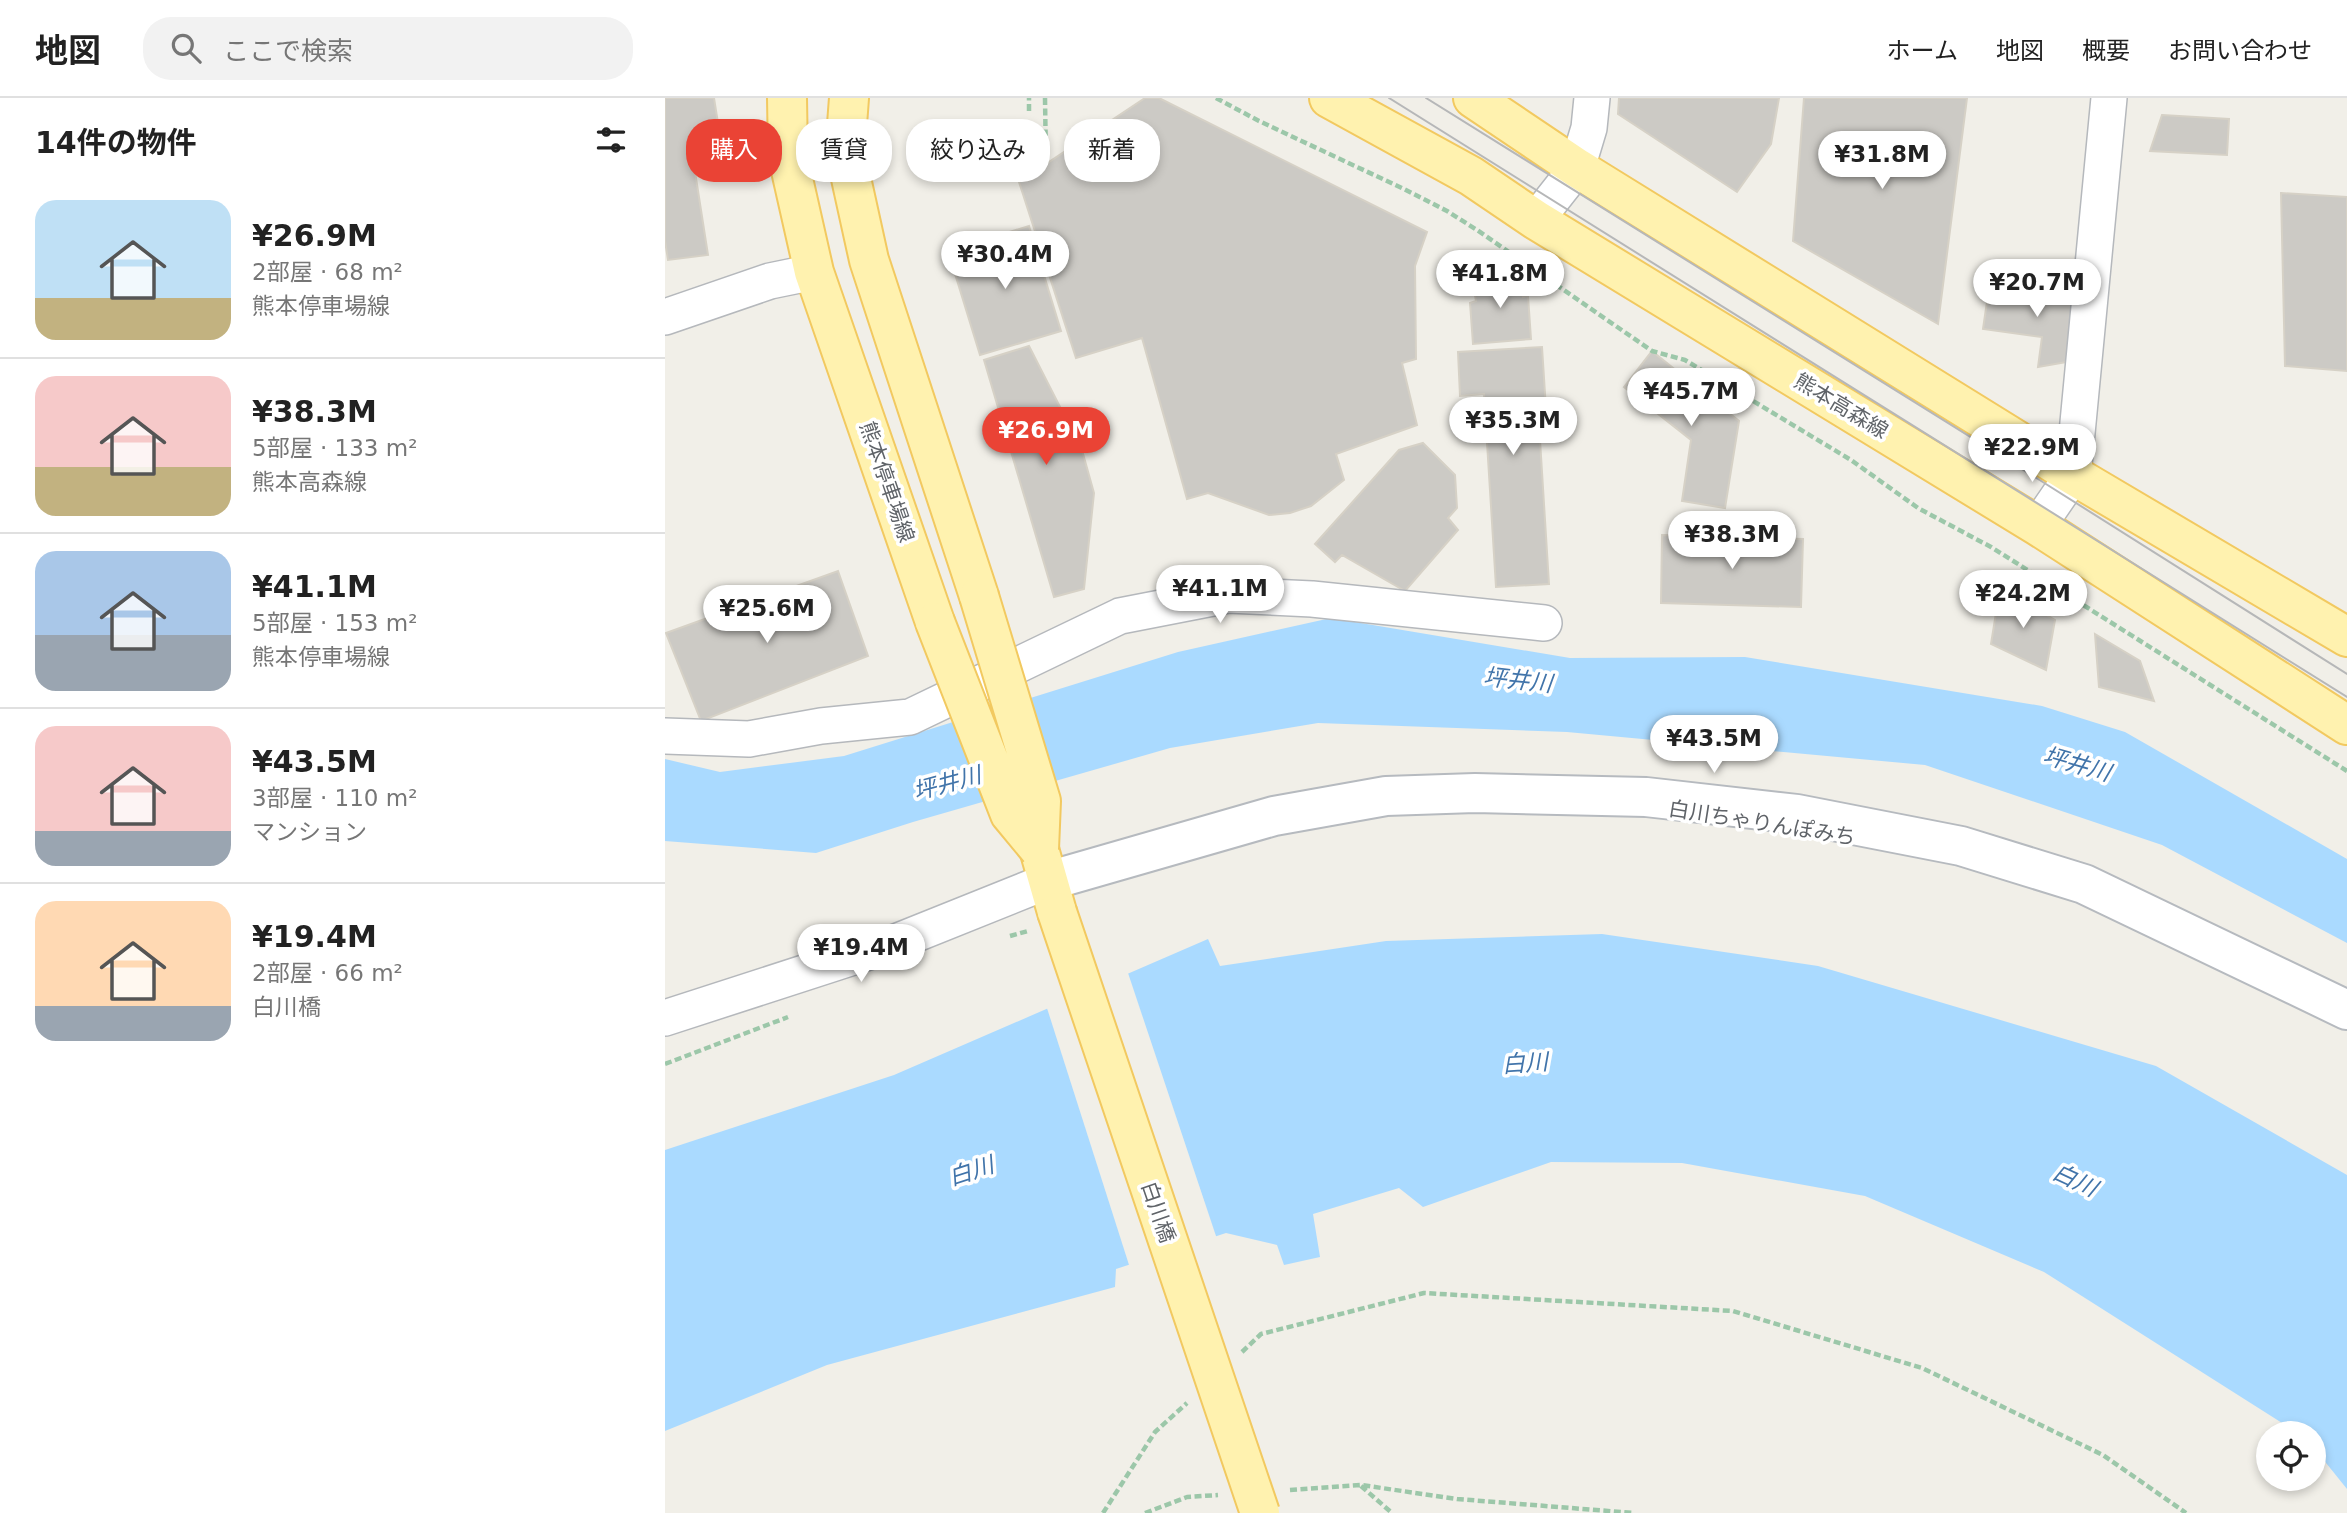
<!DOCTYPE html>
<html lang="ja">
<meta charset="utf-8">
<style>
body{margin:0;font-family:"DejaVu Sans","Noto Sans JP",sans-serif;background:#f2f2f2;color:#222;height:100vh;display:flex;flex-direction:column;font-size:26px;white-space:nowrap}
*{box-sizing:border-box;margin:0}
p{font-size:23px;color:#767676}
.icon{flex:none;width:38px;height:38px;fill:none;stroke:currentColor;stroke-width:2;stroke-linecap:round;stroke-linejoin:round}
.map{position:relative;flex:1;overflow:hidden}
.drawer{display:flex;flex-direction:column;background:#fff;width:665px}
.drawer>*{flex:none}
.banner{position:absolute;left:21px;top:21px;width:665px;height:63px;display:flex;gap:14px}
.controls{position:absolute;left:1591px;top:1323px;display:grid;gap:14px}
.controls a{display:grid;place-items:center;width:70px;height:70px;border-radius:50%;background:#fff;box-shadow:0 4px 10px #0003;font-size:35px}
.price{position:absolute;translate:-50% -60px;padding:0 16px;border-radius:24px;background:#fff;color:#222;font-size:23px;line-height:46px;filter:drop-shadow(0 2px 4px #0008)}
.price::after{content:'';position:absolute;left:50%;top:42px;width:21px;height:16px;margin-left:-10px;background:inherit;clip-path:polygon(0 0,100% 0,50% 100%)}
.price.selected{background:#ea4335;color:#fff}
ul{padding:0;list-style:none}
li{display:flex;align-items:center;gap:21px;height:175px;padding:0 35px}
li+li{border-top:2px solid #e0e0e0}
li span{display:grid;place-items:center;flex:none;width:196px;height:140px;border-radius:21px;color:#555}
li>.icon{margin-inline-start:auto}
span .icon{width:84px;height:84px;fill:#fffc;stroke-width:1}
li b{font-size:30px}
h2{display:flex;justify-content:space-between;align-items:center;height:84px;padding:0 35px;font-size:30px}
.tag{padding:0 24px;border-radius:28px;background:#fff;box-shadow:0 4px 10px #0003;font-size:24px;line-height:63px}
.tag.selected{background:#ea4335;color:#fff}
header{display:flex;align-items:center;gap:42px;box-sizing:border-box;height:98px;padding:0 35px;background:#fff;border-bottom:2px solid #e0e0e0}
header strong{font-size:33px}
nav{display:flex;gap:38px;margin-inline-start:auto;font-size:24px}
.search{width:490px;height:63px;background:#f2f2f2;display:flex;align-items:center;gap:18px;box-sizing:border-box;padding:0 24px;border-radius:28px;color:#767676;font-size:26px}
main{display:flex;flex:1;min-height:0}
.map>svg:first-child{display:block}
.water{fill:#aadaff}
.pier{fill:#f1efe8}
.building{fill:#cccac5;stroke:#d6d1c6;stroke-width:2}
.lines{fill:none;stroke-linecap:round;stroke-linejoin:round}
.street-casing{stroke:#b5b8bc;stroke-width:38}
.secondary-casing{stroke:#b6babf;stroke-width:42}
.primary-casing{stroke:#f2c960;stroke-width:42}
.path{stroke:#9cc7a9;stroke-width:4.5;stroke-dasharray:7 3.5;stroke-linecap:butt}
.street{stroke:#fff;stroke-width:35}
.secondary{stroke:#fff;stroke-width:38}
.primary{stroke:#fff2af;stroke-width:38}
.tram{stroke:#b6b7b8;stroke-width:2}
.primary-bridge-casing{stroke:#f2c960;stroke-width:42;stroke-linecap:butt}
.primary-bridge{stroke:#fff2af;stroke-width:38}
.labels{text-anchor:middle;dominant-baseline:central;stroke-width:7;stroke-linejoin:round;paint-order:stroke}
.street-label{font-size:21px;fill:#5f6368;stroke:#fff}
.water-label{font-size:23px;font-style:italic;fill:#4174aa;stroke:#fff}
</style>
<header>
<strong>地図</strong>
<div class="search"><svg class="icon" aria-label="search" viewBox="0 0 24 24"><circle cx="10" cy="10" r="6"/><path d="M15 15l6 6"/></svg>ここで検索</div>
<nav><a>ホーム</a><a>地図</a><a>概要</a><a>お問い合わせ</a></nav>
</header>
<main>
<section class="drawer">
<h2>14件の物件<svg class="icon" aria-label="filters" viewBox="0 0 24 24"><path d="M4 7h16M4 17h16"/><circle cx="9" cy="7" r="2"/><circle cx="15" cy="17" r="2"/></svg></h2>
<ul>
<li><span style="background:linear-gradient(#bfe0f5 70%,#c2b280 0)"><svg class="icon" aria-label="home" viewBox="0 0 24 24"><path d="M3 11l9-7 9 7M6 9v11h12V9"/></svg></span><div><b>¥26.9M</b><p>2部屋 · 68 m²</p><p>熊本停車場線</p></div></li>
<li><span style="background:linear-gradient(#f6c9c9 65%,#c2b280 0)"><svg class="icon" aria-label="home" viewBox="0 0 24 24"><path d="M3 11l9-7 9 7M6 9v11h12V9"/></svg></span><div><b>¥38.3M</b><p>5部屋 · 133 m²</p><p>熊本高森線</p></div></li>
<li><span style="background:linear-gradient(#a9c7e8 60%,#9aa5b1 0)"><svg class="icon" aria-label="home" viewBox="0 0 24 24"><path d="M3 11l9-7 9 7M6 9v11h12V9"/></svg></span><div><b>¥41.1M</b><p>5部屋 · 153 m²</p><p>熊本停車場線</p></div></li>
<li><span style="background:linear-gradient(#f6c9c9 75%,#9aa5b1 0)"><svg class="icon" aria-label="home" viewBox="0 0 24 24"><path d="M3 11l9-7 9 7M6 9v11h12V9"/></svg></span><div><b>¥43.5M</b><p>3部屋 · 110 m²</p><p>マンション</p></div></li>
<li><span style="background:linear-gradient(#ffd9b3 75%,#9aa5b1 0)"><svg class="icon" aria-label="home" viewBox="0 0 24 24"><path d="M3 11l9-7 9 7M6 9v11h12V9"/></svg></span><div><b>¥19.4M</b><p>2部屋 · 66 m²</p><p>白川橋</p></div></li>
</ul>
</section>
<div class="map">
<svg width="1682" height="1415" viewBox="0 0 1682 1415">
<rect width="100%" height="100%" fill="#f1efe8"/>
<!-- water -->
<path class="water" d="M 666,520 L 905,560 L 1080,559 L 1377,608 L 1460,634 L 1682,761 L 1682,845 L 1497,747 L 1260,667 L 902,634 L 653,625 L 505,650 L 248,724 L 151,755 L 0,743 L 0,661 L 55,674 L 179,658 L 513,554 Z
M 937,836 L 1153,868 L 1491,968 L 1682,1077 L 1682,1391 L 1649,1350 L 1648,1335 L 1633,1335 L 1379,1174 L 1200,1098 L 1017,1065 L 886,1064 L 758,1109 L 734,1090 L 648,1116 L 655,1159 L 619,1167 L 612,1147 L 561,1135 L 451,1171 L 450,1189 L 162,1267 L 0,1333 L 0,1052 L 229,977 L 543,841 L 555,868 L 721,843 Z"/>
<!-- pier -->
<path class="pier" d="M 462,872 L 552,1141 L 465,1170 L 381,907 Z"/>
<!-- building -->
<path class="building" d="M 0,0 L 49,0 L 56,44 L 26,48 L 43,157 L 3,162 L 0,143 Z
M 480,0 L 494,0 L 762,134 L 750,168 L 751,261 L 737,265 L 752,327 L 671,356 L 679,382 L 646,408 L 625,415 L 604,417 L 543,395 L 522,401 L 477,240 L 411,260 L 354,84 Z
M 954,0 L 1114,0 L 1106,46 L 1072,94 L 953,16 Z
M 1139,0 L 1302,0 L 1273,226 L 1128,143 Z
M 1497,17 L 1564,21 L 1562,57 L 1485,53 Z
M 1616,95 L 1682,99 L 1682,273 L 1620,268 Z
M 364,128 L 396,233 L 315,257 L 283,153 Z
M 856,177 L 858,199 L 863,198 L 866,241 L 808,246 L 805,205 L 811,203 L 807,180 Z
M 1325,183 L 1407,194 L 1419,261 L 1373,269 L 1377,239 L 1318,231 Z
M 364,248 L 417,352 L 429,395 L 419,491 L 389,499 L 319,262 Z
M 877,249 L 883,342 L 875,342 L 884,486 L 831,489 L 819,296 L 795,298 L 793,254 Z
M 987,253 L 1074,323 L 1060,410 L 1017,403 L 1026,342 L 959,289 Z
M 758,345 L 790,377 L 792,410 L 783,420 L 793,432 L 740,493 L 677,457 L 670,464 L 650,446 L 734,352 Z
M 997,437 L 1138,441 L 1136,509 L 996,505 Z
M 173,473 L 203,558 L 36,623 L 1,535 Z
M 1335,490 L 1390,522 L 1381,572 L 1326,546 Z
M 1430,536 L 1475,563 L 1489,603 L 1434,589 Z"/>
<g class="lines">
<!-- street casing -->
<g class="street-casing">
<path id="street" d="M 871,122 L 912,70 L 924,30 L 927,0
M 0,219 L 105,183 L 149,174
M 1373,428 L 1408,377 L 1444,0
M 0,638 L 84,641 L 156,628 L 245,619 L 455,518 L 563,497 L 647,501 L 879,525
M 0,920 L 216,850 L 383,783"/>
</g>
<!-- secondary casing -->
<g class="secondary-casing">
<path id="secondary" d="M 383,783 L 609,718 L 721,698 L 810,695 L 981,699 L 1132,716 L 1296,748 L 1419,786 L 1682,912"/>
</g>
<!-- primary casing -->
<g class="primary-casing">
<path id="primary" d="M 122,0 L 123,59 L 149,174 L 270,524
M 184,0 L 180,53 L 204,162 L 314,498
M 664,0 L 806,78 L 871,122 L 1373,428 L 1682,627
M 808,0 L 912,70 L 1408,377 L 1682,539
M 374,751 L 392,814"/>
</g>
<!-- path -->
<path class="path" d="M 380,0 L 381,65
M 551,0 L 594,23 L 739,91 L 782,113 L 812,132 L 987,253 L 1020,262 L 1186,362 L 1253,410 L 1326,449 L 1682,673
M 364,13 L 364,0
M 345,838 L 363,833
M 0,966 L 123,919
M 577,1254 L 596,1236 L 759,1195 L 1068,1213 L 1257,1270 L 1438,1357 L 1521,1415
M 696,1388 L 727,1415
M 625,1392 L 696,1387 L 792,1401 L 969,1415
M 438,1415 L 490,1334 L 522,1305
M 480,1415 L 522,1399 L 553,1397"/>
<!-- street -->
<use href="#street" class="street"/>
<!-- secondary -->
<use href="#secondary" class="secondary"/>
<!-- primary -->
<use href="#primary" class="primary"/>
<!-- tram -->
<path class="tram" d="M 724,0 L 1682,599
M 761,0 L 1373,381 L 1682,576"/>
<!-- primary-bridge casing -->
<g class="primary-bridge-casing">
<path id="primary-bridge" d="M 314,498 L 376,703 L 374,751
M 270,524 L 345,716 L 374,751
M 392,814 L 595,1415"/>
</g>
<!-- primary-bridge -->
<use href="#primary-bridge" class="primary-bridge"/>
</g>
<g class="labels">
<!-- street labels -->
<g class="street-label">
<text transform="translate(1176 308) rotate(31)">熊本高森線</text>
<text transform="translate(222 384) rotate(71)">熊本停車場線</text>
<text transform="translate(1097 725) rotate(9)">白川ちゃりんぽみち</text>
<text transform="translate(493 1114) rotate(71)">白川橋</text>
</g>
<!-- water labels -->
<g class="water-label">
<text transform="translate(853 582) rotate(6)">坪井川</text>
<text transform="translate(1412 666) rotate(16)">坪井川</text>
<text transform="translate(282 685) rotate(-15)">坪井川</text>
<text transform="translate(860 965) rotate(-4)">白川</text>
<text transform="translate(306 1073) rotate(-18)">白川</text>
<text transform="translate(1410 1082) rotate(25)">白川</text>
</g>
</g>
</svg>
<div class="controls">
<a><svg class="icon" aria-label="locate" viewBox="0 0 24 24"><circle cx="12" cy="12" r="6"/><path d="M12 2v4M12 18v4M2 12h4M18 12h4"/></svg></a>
</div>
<b class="price" style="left:1217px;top:93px">¥31.8M</b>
<b class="price" style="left:340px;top:193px">¥30.4M</b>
<b class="price" style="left:835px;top:212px">¥41.8M</b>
<b class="price" style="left:1372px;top:221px">¥20.7M</b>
<b class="price" style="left:1026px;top:330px">¥45.7M</b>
<b class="price" style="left:848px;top:359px">¥35.3M</b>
<b class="price selected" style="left:381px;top:369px">¥26.9M</b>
<b class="price" style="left:1367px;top:386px">¥22.9M</b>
<b class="price" style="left:1067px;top:473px">¥38.3M</b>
<b class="price" style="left:555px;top:527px">¥41.1M</b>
<b class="price" style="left:1358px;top:532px">¥24.2M</b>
<b class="price" style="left:102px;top:547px">¥25.6M</b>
<b class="price" style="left:1049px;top:677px">¥43.5M</b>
<b class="price" style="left:196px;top:886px">¥19.4M</b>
<div class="banner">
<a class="tag selected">購入</a>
<a class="tag">賃貸</a>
<a class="tag">絞り込み</a>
<a class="tag">新着</a>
</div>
</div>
</main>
